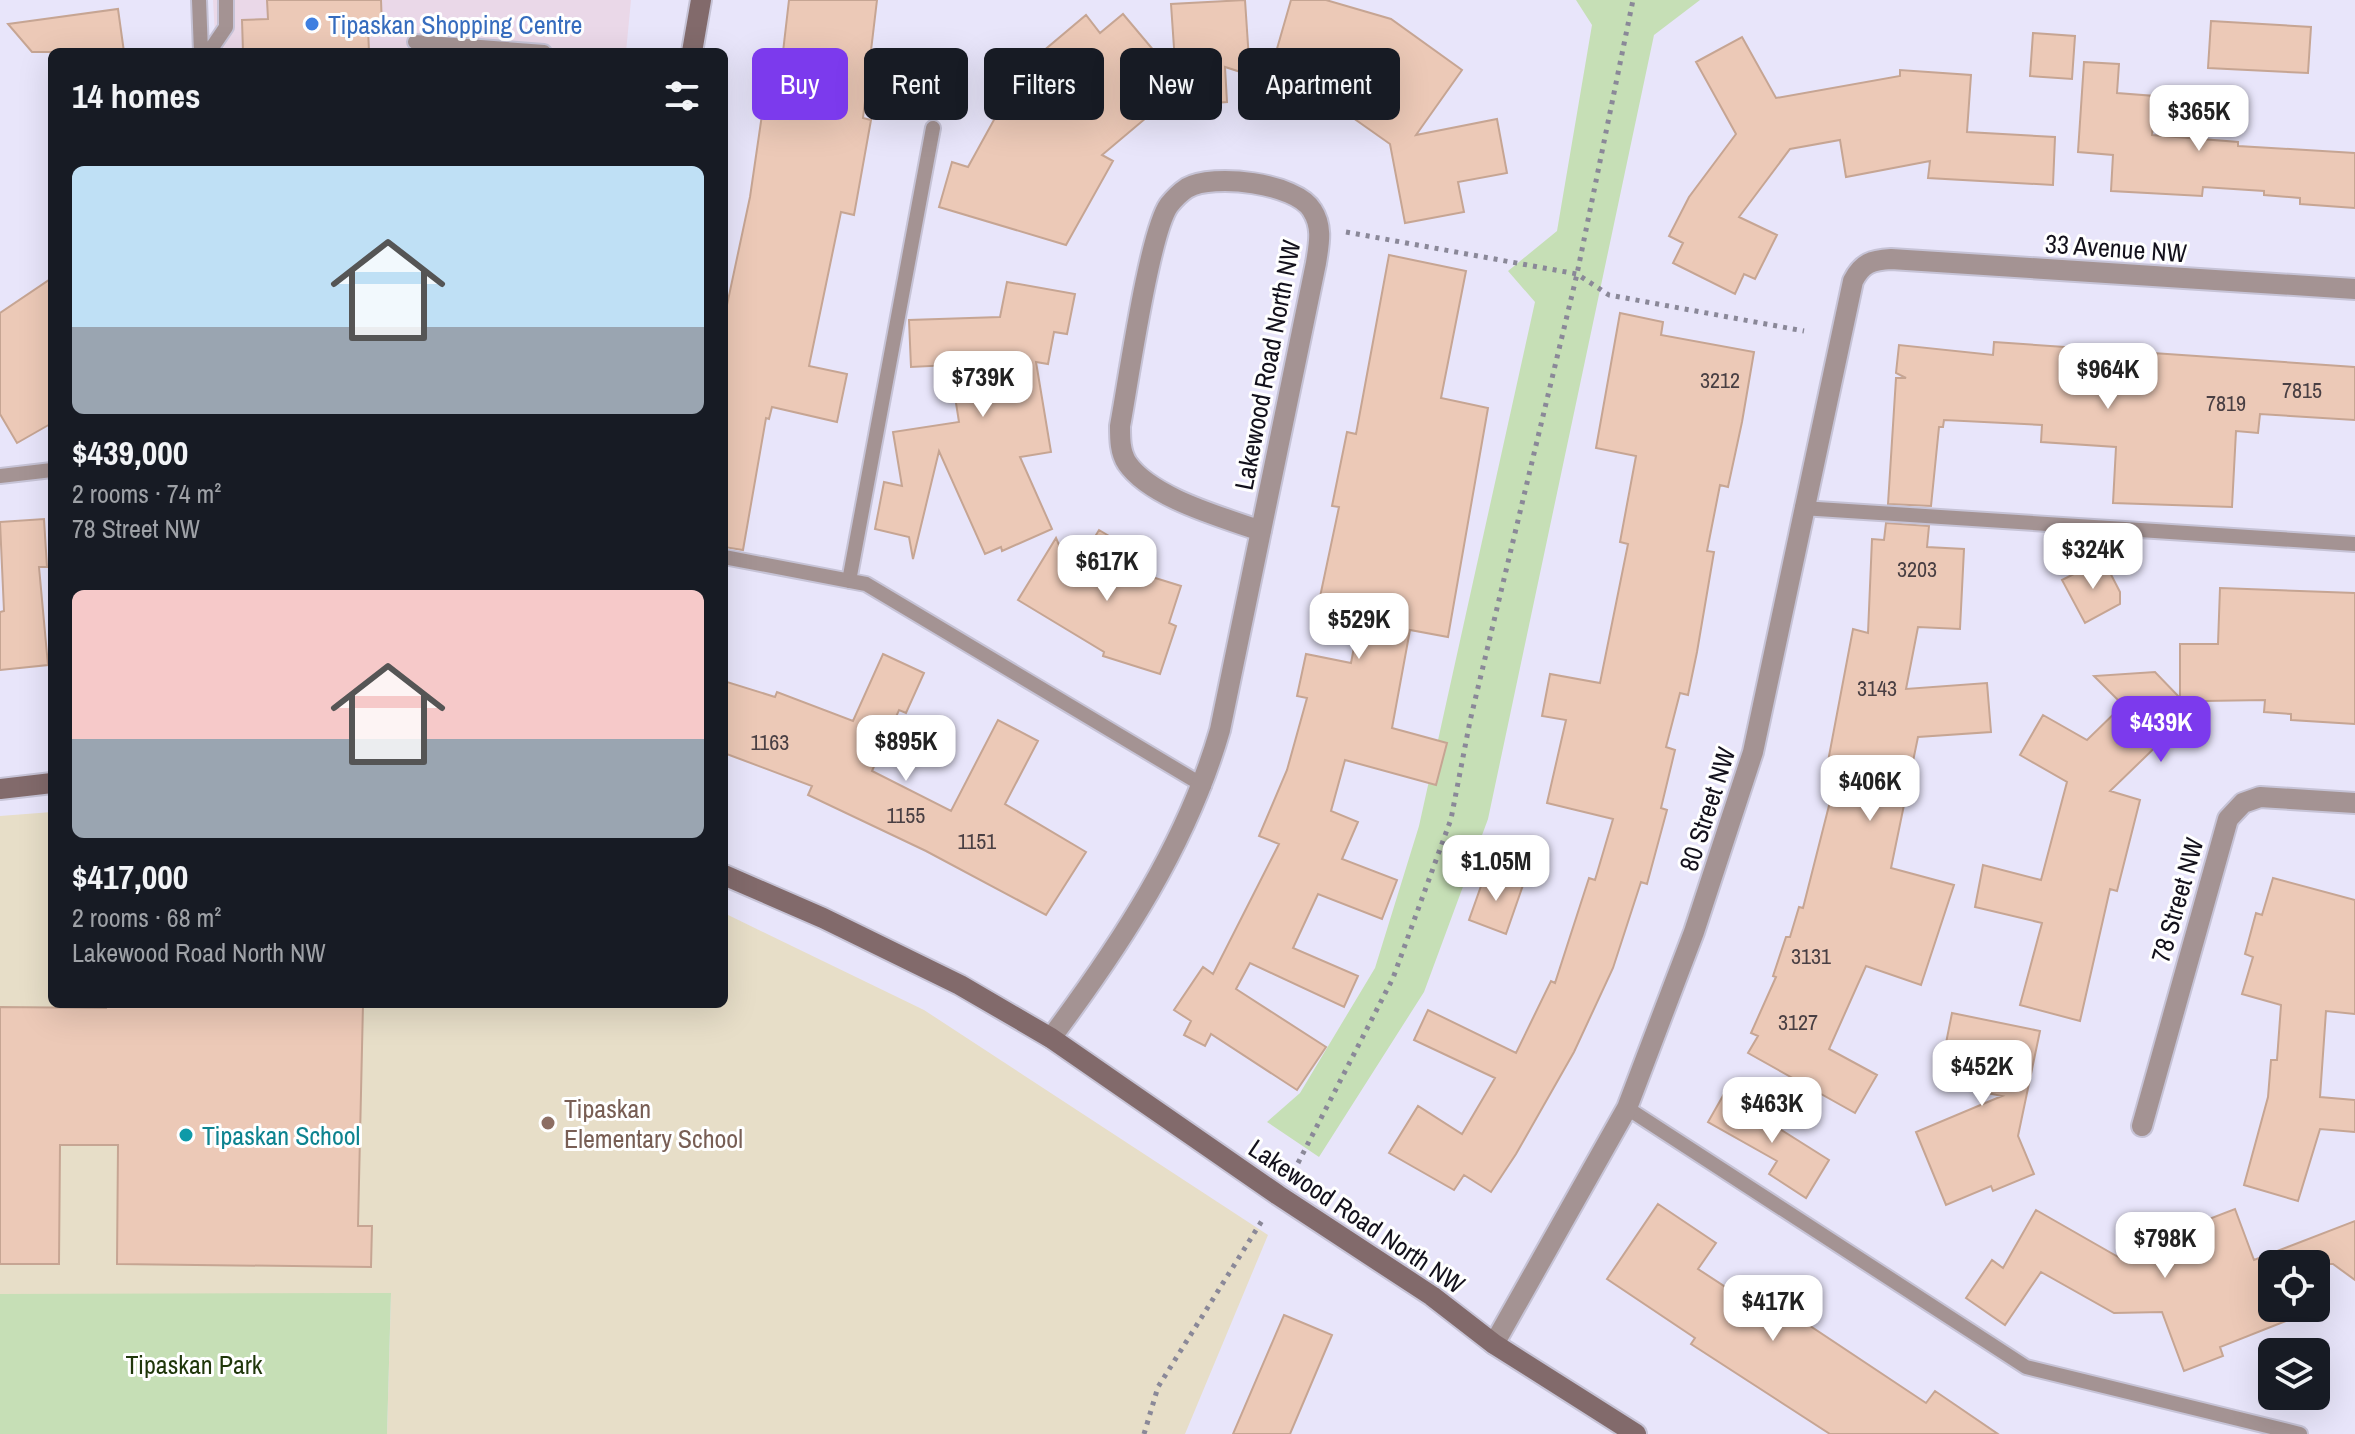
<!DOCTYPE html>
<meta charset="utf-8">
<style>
body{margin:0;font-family:"Archivo Narrow",sans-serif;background:#242831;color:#f1f3f6;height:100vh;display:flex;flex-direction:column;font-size:30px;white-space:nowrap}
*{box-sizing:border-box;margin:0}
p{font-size:26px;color:#9ea1a6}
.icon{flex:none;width:44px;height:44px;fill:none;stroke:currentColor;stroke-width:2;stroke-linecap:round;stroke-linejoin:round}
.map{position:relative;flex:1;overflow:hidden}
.side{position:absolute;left:48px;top:48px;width:680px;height:960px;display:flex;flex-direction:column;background:#171b24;border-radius:12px;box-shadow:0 8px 32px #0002}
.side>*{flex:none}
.top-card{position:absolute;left:752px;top:48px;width:760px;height:72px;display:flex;gap:16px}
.controls{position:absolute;left:2258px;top:1250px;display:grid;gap:16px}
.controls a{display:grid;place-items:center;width:72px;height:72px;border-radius:12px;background:#171b24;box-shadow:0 8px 32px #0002;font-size:40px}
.price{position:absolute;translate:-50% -68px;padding:0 18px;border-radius:16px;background:#fff;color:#222;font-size:26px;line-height:52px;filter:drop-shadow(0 2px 4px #0008)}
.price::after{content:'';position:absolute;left:50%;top:48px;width:24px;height:18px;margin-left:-12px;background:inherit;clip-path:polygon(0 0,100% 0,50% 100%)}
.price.active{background:#7c3aed;color:#fff}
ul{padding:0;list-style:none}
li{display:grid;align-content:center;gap:16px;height:424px;padding:0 24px}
li span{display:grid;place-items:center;height:248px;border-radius:12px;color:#555}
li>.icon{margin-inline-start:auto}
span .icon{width:144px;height:144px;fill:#fffc;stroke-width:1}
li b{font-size:34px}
h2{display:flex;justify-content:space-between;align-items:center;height:96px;padding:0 24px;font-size:34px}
.tag{padding:0 28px;border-radius:12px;background:#171b24;box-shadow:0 8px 32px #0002;font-size:28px;line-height:72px}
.tag.active{background:#7c3aed;color:#fff}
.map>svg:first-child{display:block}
.commercial{fill:#ead8e8}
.education{fill:#e7dec8}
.green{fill:#c6dfb6}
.building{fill:#ecc9b7;stroke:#c6a593;stroke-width:2}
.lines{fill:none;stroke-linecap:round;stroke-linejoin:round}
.lane-casing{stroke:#c6c3d6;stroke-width:18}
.street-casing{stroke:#c6c3d6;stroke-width:24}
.secondary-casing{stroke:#c6c3d6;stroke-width:24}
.path{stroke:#8a8898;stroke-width:5;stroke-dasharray:4 6;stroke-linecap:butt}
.lane{stroke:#a49393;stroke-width:14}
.street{stroke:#a49393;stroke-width:20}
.secondary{stroke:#826a6b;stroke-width:20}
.shop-dot{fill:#3f7fe0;stroke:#fff;stroke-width:3}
.education-dot{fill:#8d6e63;stroke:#fff;stroke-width:3}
.culture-dot{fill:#0f9aa8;stroke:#fff;stroke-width:3}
.labels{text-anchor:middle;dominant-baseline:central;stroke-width:6;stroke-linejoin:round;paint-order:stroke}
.number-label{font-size:22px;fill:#493f43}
.shop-label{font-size:26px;fill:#366cbe;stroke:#fff;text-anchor:start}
.street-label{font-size:26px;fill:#13111c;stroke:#fff}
.education-label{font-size:26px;fill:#785e54;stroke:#fff;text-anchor:start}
.culture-label{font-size:26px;fill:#0d838f;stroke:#fff;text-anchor:start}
.park-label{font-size:26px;fill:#1f360a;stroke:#fff}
</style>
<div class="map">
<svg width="2355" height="1434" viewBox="0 0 2355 1434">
<rect width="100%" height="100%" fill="#e8e5fa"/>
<!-- commercial -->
<path class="commercial" d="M 213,0 L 631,0 L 626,52 L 216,52 Z"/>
<!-- education -->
<path class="education" d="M 52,812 L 52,1004 L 724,1004 L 724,913 L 924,1010 L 1268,1235 L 1185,1434 L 387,1434 L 391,1294 L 0,1294 L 0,816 Z"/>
<!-- green -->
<path class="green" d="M 1576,0 L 1700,0 L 1654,35 L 1488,819 L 1424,992 L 1319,1157 L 1267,1122 L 1300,1093 L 1375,968 L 1419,826 L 1535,302 L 1508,271 L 1557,231 L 1592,25 Z
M 391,1293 L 387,1434 L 0,1434 L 0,1294 Z"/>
<!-- building -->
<path class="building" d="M 267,0 L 381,0 L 382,28 L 368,28 L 369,52 L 243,52 L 242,20 L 268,19 Z
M 789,0 L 877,0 L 863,118 L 871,120 L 854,215 L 841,212 L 809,366 L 847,374 L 837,422 L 772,407 L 769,419 L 766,418 L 743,550 L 724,547 L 724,319 L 750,197 L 764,101 L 777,104 Z
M 1245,0 L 1250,75 L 1225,67 L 1227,102 L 1159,107 L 1102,155 L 1113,161 L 1066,245 L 939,207 L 952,162 L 968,167 L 1022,69 L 1086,15 L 1100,33 L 1123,14 L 1176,77 L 1171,4 Z
M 1291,0 L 1326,0 L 1391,19 L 1462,70 L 1416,135 L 1497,119 L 1507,173 L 1458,182 L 1464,212 L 1405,223 L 1390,144 L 1319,94 L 1268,80 Z
M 118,9 L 124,52 L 32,52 L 8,24 Z
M 2211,21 L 2311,27 L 2308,73 L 2208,68 Z
M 2033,33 L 2075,36 L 2072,79 L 2030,76 Z
M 1742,37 L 1776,98 L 1900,76 L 1900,70 L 1971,75 L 1967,132 L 2055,137 L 2053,185 L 1928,178 L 1930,161 L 1846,177 L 1840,140 L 1790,149 L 1739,217 L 1777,235 L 1755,279 L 1744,274 L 1735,294 L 1673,263 L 1683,243 L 1669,236 L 1689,197 L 1736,134 L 1696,62 Z
M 2084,62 L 2119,64 L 2117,93 L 2155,96 L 2152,135 L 2238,142 L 2238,146 L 2355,153 L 2355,208 L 2300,204 L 2300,198 L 2264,195 L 2264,191 L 2203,187 L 2202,196 L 2111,191 L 2113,155 L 2078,152 Z
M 1389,255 L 1466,271 L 1441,398 L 1488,408 L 1448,637 L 1410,630 L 1392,728 L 1447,743 L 1436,785 L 1345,760 L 1331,811 L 1358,822 L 1342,859 L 1397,880 L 1382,919 L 1318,894 L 1293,948 L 1358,976 L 1344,1007 L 1250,963 L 1236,989 L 1326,1047 L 1297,1090 L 1211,1034 L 1205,1046 L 1184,1035 L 1191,1021 L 1174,1010 L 1203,967 L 1213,974 L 1279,844 L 1259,836 L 1287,770 L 1307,698 L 1297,696 L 1306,654 L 1351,663 L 1362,605 L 1320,597 L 1339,507 L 1332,506 L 1347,432 L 1356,434 Z
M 52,278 L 52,423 L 17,443 L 0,414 L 0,313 Z
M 1007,282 L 1075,294 L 1067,334 L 1054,332 L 1048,364 L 1036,362 L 1051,452 L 1020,457 L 1052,529 L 1002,551 L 1001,547 L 985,554 L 939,451 L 913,559 L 909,537 L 875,529 L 884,482 L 902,486 L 893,432 L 959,422 L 950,365 L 911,367 L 909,320 L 1000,317 Z
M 1620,313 L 1663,322 L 1661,335 L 1754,352 L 1742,422 L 1728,487 L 1720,485 L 1707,551 L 1714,552 L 1697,652 L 1688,695 L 1680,693 L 1666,747 L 1675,750 L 1661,808 L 1667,810 L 1647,884 L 1641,882 L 1613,968 L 1574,1052 L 1516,1154 L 1491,1192 L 1464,1175 L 1454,1190 L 1389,1153 L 1418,1106 L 1462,1134 L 1495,1078 L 1414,1040 L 1428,1010 L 1516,1053 L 1551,981 L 1555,983 L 1589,878 L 1595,880 L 1613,819 L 1547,803 L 1566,720 L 1542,716 L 1550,674 L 1600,683 L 1628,544 L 1620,542 L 1636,456 L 1596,448 Z
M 1994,342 L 2355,367 L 2355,420 L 2260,414 L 2258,433 L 2236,431 L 2232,507 L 2113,503 L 2116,447 L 2041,442 L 2042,425 L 1944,420 L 1943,427 L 1939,427 L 1931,506 L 1888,504 L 1896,378 L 1906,378 L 1896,373 L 1899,345 L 1993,355 Z
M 44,519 L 47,567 L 39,567 L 48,665 L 0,670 L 0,612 L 4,611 L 0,522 Z
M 1886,523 L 1929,526 L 1927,547 L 1964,549 L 1960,629 L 1918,627 L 1906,689 L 1987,683 L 1991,732 L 1918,737 L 1891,868 L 1954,885 L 1921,985 L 1866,966 L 1829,1049 L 1877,1075 L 1855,1113 L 1748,1053 L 1758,1036 L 1751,1033 L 1776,977 L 1773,976 L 1786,937 L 1790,937 L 1799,907 L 1803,908 L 1837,774 L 1826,772 L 1853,629 L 1868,633 L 1872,539 L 1884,540 Z
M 1099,530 L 1136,552 L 1126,569 L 1181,586 L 1169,623 L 1176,626 L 1160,674 L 1103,656 L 1104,652 L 1018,600 L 1056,538 L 1072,575 Z
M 2103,559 L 2120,592 L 2120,604 L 2085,623 L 2062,580 Z
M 2220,588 L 2355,593 L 2355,724 L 2291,720 L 2291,714 L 2264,712 L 2265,700 L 2203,701 L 2110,791 L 2140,800 L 2117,891 L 2110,889 L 2080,1021 L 2020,1005 L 2042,923 L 1975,907 L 1983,865 L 2041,880 L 2067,782 L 2020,755 L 2043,715 L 2087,740 L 2123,705 L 2094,676 L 2155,672 L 2180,698 L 2180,644 L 2218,644 Z
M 883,654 L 924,673 L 906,713 L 899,710 L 872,771 L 951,811 L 998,720 L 1038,741 L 1005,804 L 1086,852 L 1046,915 L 926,851 L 808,795 L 812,786 L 724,753 L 724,681 L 775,697 L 777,692 L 853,721 Z
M 1486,872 L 1523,885 L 1506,934 L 1469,920 Z
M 2273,878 L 2355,900 L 2355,1014 L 2326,1011 L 2320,1097 L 2355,1100 L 2355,1132 L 2320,1129 L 2298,1201 L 2244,1185 L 2268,1097 L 2271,1060 L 2277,1060 L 2281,1005 L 2242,994 L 2253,957 L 2245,954 L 2256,913 L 2262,915 Z
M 106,1004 L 363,1004 L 358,1226 L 372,1226 L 371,1267 L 117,1264 L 118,1145 L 60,1145 L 59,1264 L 0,1264 L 0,1007 L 106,1008 Z
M 1952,1013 L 2040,1031 L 2018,1136 L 2034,1174 L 1993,1191 L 1991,1186 L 1946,1205 L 1916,1132 L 2002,1096 L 1938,1083 Z
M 1724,1094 L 1829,1160 L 1806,1198 L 1769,1174 L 1777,1161 L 1708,1122 Z
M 1658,1204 L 1716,1243 L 1698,1269 L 1779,1322 L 1786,1310 L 1926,1403 L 1935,1391 L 1998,1434 L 1830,1434 L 1691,1344 L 1695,1338 L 1607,1279 Z
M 2235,1209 L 2254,1260 L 2355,1221 L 2355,1280 L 2333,1264 L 2272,1264 L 2272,1308 L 2298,1308 L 2301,1315 L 2220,1347 L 2223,1356 L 2184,1371 L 2162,1312 L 2114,1313 L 2041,1272 L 2005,1325 L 1966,1298 L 1992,1260 L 2003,1268 L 2036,1210 L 2120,1258 L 2193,1255 L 2183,1229 Z
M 1284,1315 L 1332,1335 L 1290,1434 L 1233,1434 Z"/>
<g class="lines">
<!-- lane casing -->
<g class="lane-casing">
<path id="lane" d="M 199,0 L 201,52
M 415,42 L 544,52
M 209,52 L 226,27 L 226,0
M 0,476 L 52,470
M 1802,508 L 2355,544
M 724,557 L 866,584 L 1204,786
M 849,581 L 933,128
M 1627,1108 L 2026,1367 L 2300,1434"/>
</g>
<!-- street casing -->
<g class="street-casing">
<path id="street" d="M 1051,1038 C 1121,944 1187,844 1220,730 L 1316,263 C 1319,244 1323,227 1312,210 C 1296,183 1213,173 1187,188 C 1181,192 1173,200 1169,205 C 1149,233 1128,384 1120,426 C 1120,439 1120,452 1127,463 C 1151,498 1222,517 1261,531
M 2142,1126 L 2228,819 L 2243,803 L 2260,797 L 2355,803
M 1494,1344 L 1627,1108 L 1694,932 L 1753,752 L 1853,281 C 1862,263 1872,260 1891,259 L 2355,289"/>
</g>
<!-- secondary casing -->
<g class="secondary-casing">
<path id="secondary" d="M 692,52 L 701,0
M 0,789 L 52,783
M 724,875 L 823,918 L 960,985 L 1051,1038 L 1278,1195 L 1432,1296 L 1494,1344 L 1636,1434"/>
</g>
<!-- path -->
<path class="path" d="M 1346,232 L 1577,274 L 1609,295 L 1804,331
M 1298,1163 L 1393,978 L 1451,819 L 1470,721 L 1577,274 L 1633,0
M 1144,1434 L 1158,1387 L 1263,1219"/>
<!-- lane -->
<use href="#lane" class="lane"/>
<!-- street -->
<use href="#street" class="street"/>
<!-- secondary -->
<use href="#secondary" class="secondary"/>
</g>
<!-- markers -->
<circle class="shop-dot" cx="312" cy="24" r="8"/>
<circle class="education-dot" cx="548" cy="1123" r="8"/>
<circle class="culture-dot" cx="186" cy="1135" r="8"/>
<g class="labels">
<!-- number labels -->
<g class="number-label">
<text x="1720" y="380">3212</text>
<text x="2302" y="390">7815</text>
<text x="2226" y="403">7819</text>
<text x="1917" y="569">3203</text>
<text x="1877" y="688">3143</text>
<text x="770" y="742">1163</text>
<text x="906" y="815">1155</text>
<text x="977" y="841">1151</text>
<text x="1811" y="956">3131</text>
<text x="1798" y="1022">3127</text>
</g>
<!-- shop labels -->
<g class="shop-label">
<text x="328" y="24">Tipaskan Shopping Centre</text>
</g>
<!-- street labels -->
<g class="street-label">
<text transform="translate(2116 248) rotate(4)">33 Avenue NW</text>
<text transform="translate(1267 365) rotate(-79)">Lakewood Road North NW</text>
<text transform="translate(1707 809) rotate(-72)">80 Street NW</text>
<text transform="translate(2177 900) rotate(-74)">78 Street NW</text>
<text transform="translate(1357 1216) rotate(34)">Lakewood Road North NW</text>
</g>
<!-- education labels -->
<g class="education-label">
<text x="564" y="1108">Tipaskan<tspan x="564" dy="30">Elementary School</tspan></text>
</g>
<!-- culture labels -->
<g class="culture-label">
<text x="202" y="1135">Tipaskan School</text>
</g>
<!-- park labels -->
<g class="park-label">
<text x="194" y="1364">Tipaskan Park</text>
</g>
</g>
</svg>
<div class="controls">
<a><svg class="icon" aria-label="locate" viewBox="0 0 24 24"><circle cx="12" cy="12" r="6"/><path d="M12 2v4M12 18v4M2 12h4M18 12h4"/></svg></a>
<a><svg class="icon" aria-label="layers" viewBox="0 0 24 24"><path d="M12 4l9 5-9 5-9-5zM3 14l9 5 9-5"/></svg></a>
</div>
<b class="price" style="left:2199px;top:153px">$365K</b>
<b class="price" style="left:2108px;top:411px">$964K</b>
<b class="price" style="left:983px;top:419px">$739K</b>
<b class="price" style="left:2093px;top:591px">$324K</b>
<b class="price" style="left:1107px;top:603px">$617K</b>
<b class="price" style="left:1359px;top:661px">$529K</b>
<b class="price active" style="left:2161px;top:764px">$439K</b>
<b class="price" style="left:906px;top:783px">$895K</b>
<b class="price" style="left:1870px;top:823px">$406K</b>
<b class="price" style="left:1496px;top:903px">$1.05M</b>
<b class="price" style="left:1982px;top:1108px">$452K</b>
<b class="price" style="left:1772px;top:1145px">$463K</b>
<b class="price" style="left:2165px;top:1280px">$798K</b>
<b class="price" style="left:1773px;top:1343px">$417K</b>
<div class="top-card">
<a class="tag active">Buy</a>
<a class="tag">Rent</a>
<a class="tag">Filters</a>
<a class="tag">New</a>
<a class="tag">Apartment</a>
</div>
<section class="side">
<h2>14 homes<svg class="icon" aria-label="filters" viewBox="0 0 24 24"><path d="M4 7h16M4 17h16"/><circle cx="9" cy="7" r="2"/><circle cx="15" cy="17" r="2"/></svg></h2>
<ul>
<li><span style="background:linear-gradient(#bfe0f5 65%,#9aa5b1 0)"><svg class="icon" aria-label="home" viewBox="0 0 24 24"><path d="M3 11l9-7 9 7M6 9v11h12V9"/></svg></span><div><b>$439,000</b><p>2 rooms · 74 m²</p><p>78 Street NW</p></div></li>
<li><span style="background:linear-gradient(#f6c9c9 60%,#9aa5b1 0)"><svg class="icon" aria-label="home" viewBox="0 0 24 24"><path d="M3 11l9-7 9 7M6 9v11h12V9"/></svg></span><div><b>$417,000</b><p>2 rooms · 68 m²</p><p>Lakewood Road North NW</p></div></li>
</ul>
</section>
</div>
